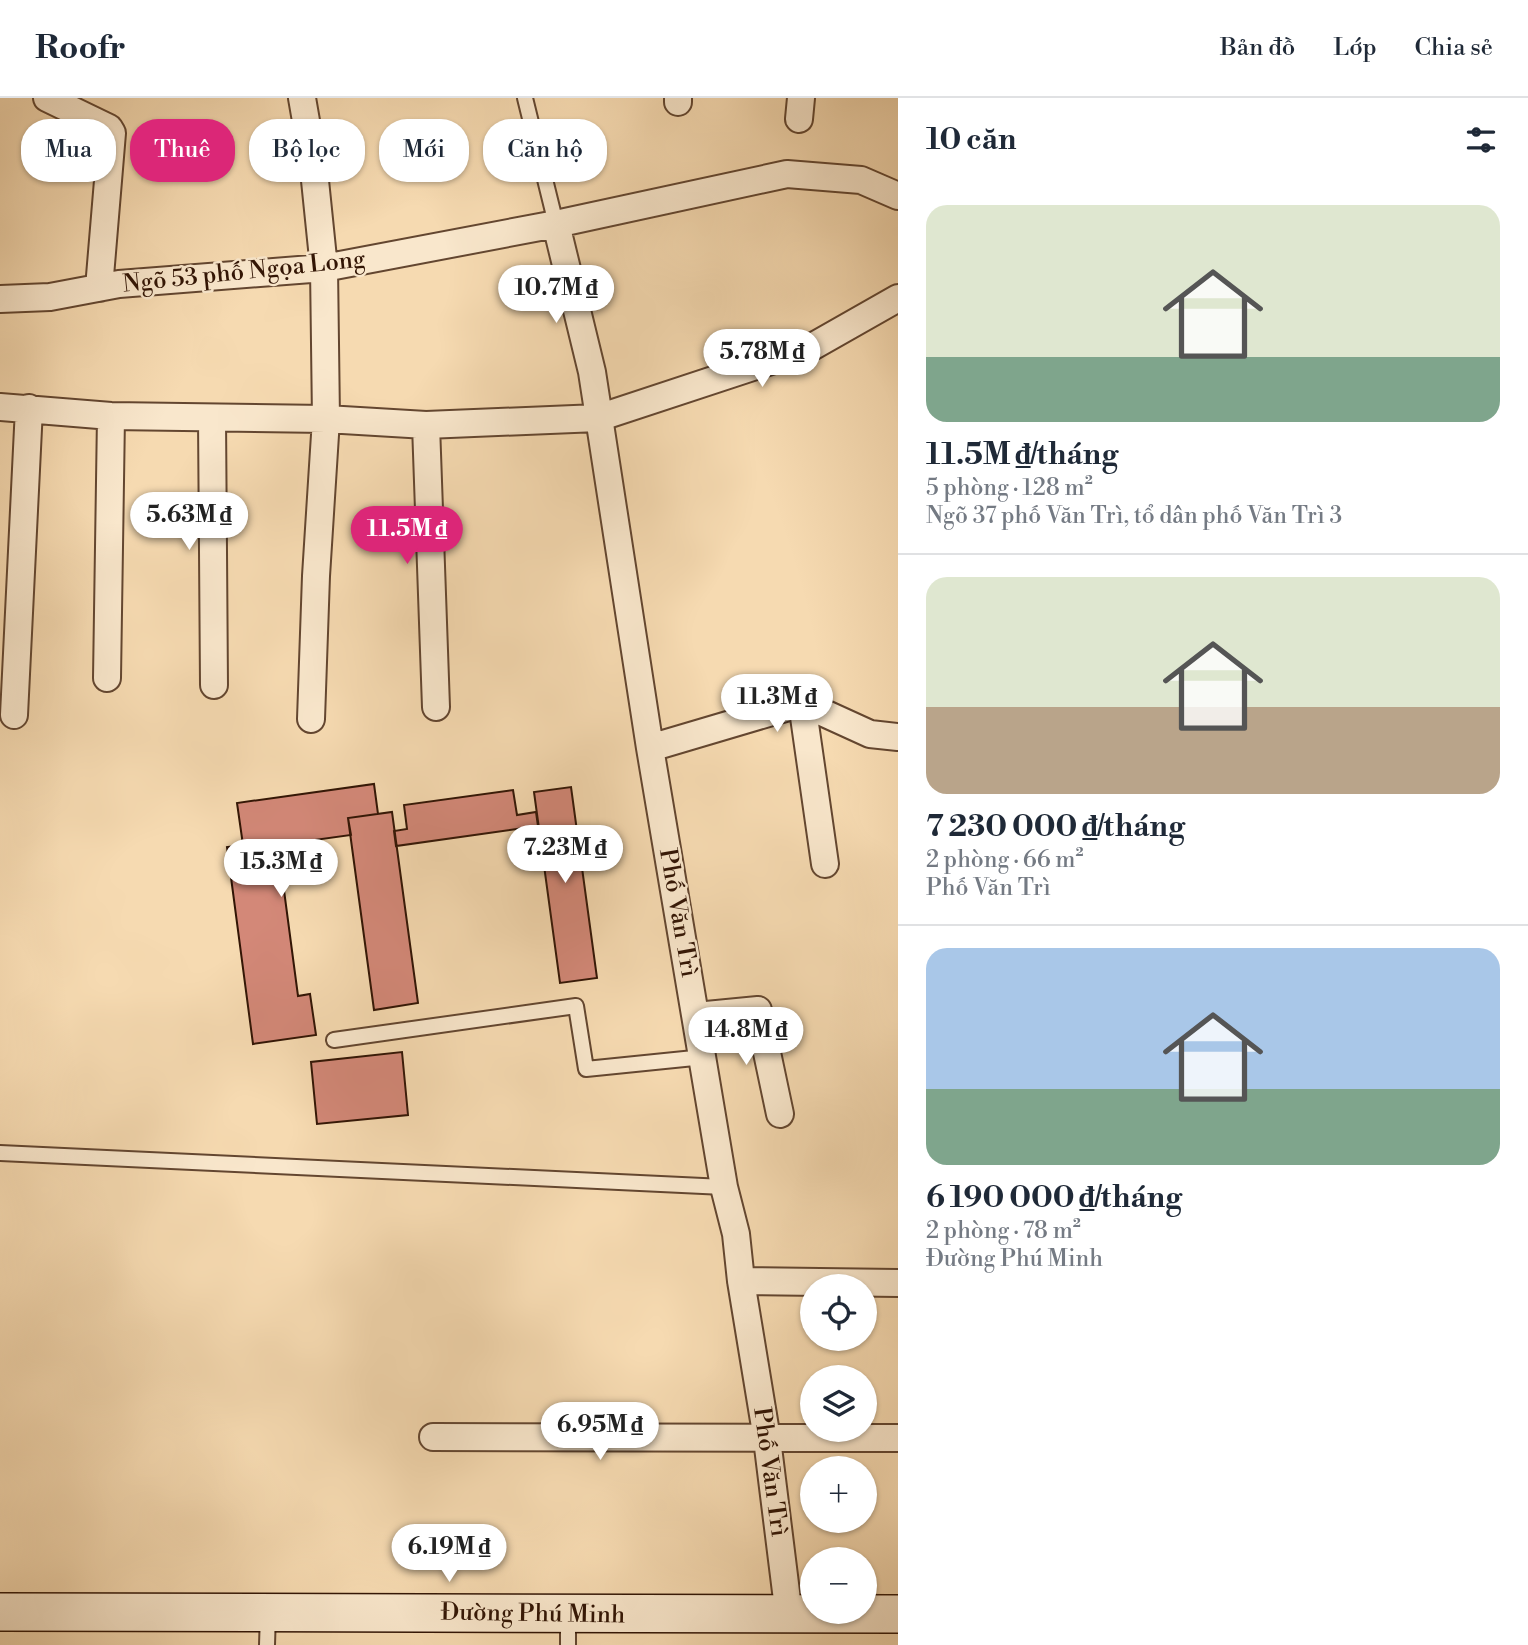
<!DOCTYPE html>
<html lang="vi">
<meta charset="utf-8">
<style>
body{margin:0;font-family:"Libre Bodoni",serif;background:#f2f2f3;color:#1f2937;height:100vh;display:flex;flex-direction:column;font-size:26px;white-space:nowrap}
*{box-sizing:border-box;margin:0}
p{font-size:23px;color:#747a83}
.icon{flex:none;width:38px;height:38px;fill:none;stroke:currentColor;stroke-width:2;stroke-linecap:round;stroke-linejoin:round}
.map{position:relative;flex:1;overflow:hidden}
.details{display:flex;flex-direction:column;background:#fff;width:630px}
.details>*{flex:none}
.top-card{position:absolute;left:21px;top:21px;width:665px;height:63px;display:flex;gap:14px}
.tools{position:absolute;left:800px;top:1176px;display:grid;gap:14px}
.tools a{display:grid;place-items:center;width:77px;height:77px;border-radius:50%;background:#fff;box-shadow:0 2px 5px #0004;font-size:35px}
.price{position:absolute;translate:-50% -60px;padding:0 16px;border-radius:24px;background:#fff;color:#222;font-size:23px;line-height:46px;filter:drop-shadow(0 2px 4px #0008)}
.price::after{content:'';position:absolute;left:50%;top:42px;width:21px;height:16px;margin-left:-10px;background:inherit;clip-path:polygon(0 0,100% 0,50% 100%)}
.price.on{background:#db2777;color:#fff}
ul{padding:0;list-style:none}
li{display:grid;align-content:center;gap:14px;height:371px;padding:0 28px}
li+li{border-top:2px solid #e0e1e3}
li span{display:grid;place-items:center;height:217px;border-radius:21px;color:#555}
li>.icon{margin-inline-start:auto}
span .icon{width:126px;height:126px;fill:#fffc;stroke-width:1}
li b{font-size:30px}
h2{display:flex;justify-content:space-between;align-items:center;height:84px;padding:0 28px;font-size:30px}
.tag{padding:0 24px;border-radius:28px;background:#fff;box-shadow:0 2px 5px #0004;font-size:24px;line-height:63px}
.tag.on{background:#db2777;color:#fff}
header{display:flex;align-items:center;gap:42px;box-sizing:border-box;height:98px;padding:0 35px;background:#fff;border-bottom:2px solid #e0e1e3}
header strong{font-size:33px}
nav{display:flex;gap:38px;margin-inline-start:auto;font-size:24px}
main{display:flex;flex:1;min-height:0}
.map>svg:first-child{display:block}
.building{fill:#d38878;stroke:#321505;stroke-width:2}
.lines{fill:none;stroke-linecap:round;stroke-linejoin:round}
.lane-casing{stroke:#634630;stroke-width:18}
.street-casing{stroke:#634630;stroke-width:30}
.secondary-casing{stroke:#321505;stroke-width:40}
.lane{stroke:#f9e7cc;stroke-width:14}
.street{stroke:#f9e7cc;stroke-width:26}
.secondary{stroke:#f9e7cc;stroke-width:37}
.labels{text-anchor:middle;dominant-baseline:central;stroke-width:5;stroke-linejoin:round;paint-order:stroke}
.street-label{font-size:24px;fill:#321505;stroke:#f9e7cc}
</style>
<header>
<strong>Roofr</strong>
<nav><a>Bản đồ</a><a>Lớp</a><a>Chia sẻ</a></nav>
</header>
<main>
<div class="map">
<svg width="898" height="1547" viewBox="0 0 898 1547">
<rect width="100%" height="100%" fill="#f6dab1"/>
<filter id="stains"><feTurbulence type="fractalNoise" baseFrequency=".00286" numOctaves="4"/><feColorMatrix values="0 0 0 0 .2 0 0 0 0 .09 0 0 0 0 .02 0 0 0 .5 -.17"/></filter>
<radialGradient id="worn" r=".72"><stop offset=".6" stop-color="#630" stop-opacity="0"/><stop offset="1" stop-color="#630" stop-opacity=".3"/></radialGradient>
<!-- building -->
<path class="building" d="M 374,686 L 378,716 L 348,720 L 351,737 L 278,747 L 298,898 L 310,896 L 316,937 L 253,946 L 227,749 L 243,747 L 237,705 Z
M 571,689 L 597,880 L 560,885 L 534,694 Z
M 513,692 L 517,717 L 536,714 L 538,728 L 396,748 L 394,733 L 407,731 L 404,707 Z
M 392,714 L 418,905 L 374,912 L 348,720 Z
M 402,954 L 408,1017 L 317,1026 L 311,964 Z"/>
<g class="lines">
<!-- lane casing -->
<g class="lane-casing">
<path id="lane" d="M 525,0 L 556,126
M 334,942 L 576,908 L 586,971 L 704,959
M 0,1055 L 724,1089
M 267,1547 L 268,1515
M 568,1547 L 568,1517"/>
</g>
<!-- street casing -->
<g class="street-casing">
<path id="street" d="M 47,0 L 109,30 L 112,35 L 99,190
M 302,0 L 313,63 L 324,170 L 326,321 L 316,478 L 311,621
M 678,4 L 678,0
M 799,21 L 801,0
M 556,126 L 592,274 L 650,650 L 724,1089 L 736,1136 L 741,1183 L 767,1341 L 789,1518
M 0,201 L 50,199 L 119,186 L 324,170 L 556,126 L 787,76 L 861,82 L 898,98
M 0,309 L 111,318 L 326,321 L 426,327 L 598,320 L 810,250 L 898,200
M 212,320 L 214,587
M 426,327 L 436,609
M 107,580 L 111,318
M 802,605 L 825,766
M 14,617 L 29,310
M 650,650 L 802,605 L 870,636 L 898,639
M 696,918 L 758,912 L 780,1016
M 741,1183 L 898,1185
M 433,1339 L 898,1340"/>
</g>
<!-- secondary casing -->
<g class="secondary-casing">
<path id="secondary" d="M 0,1514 L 898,1516"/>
</g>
<!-- lane -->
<use href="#lane" class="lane"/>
<!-- street -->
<use href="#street" class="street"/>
<!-- secondary -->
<use href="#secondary" class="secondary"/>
</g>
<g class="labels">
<!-- street labels -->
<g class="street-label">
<text transform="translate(244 174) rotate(-6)">Ngõ 53 phố Ngọa Long</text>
<text transform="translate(678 815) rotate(80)">Phố Văn Trì</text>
<text transform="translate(770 1374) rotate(82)">Phố Văn Trì</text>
<text transform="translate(533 1516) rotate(1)">Đường Phú Minh</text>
</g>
</g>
<rect width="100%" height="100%" filter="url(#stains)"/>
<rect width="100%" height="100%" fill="url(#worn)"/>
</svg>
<div class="tools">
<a><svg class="icon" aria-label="locate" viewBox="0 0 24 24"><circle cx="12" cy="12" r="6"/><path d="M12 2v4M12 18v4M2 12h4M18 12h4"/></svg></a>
<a><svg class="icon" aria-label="layers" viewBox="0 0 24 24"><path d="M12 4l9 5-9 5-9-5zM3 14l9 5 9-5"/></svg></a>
<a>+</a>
<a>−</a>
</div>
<b class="price" style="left:556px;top:227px">10.7M ₫</b>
<b class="price" style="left:762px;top:291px">5.78M ₫</b>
<b class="price" style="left:189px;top:454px">5.63M ₫</b>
<b class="price on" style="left:407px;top:468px">11.5M ₫</b>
<b class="price" style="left:777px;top:636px">11.3M ₫</b>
<b class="price" style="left:565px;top:787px">7.23M ₫</b>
<b class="price" style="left:281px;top:801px">15.3M ₫</b>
<b class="price" style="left:746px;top:969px">14.8M ₫</b>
<b class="price" style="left:600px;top:1364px">6.95M ₫</b>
<b class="price" style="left:449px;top:1486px">6.19M ₫</b>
<div class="top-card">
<a class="tag">Mua</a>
<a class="tag on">Thuê</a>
<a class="tag">Bộ lọc</a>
<a class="tag">Mới</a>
<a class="tag">Căn hộ</a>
</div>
</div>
<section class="details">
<h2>10 căn<svg class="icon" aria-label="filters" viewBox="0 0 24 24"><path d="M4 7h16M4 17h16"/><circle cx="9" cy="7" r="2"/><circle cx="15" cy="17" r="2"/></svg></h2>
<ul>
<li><span style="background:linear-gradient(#dfe7d0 70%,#7fa58c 0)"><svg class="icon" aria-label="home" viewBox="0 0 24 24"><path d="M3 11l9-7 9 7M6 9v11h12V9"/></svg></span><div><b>11.5M ₫/tháng</b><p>5 phòng · 128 m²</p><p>Ngõ 37 phố Văn Trì, tổ dân phố Văn Trì 3</p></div></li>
<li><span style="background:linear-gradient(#dfe7d0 60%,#b9a48a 0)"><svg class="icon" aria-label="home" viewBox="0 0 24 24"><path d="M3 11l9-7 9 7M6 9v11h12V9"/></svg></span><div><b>7 230 000 ₫/tháng</b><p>2 phòng · 66 m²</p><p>Phố Văn Trì</p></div></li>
<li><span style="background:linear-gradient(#a9c7e8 65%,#7fa58c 0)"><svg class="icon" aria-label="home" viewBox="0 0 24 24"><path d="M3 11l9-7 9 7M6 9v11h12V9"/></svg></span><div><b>6 190 000 ₫/tháng</b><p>2 phòng · 78 m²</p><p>Đường Phú Minh</p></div></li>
</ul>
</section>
</main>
